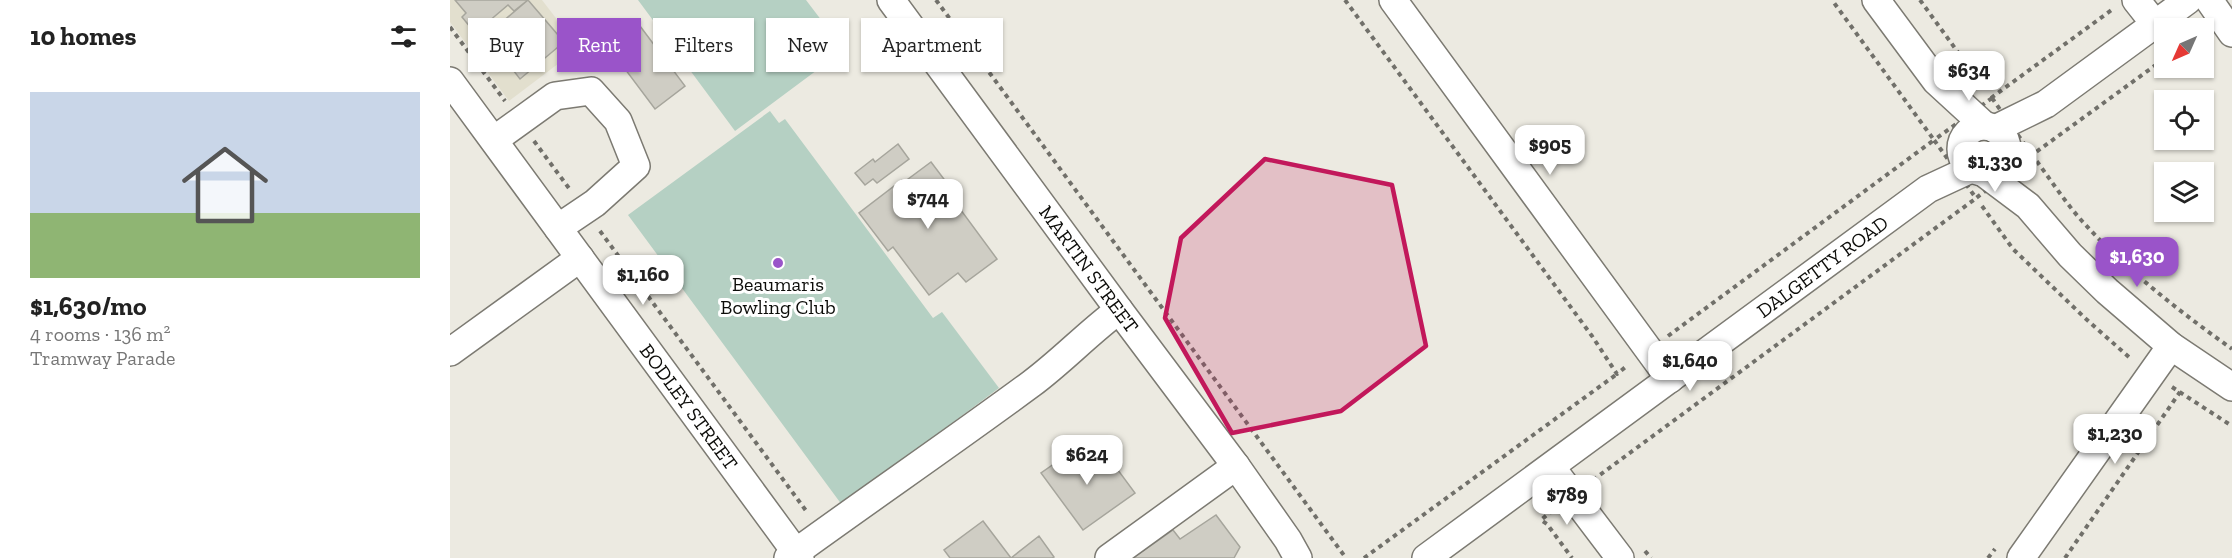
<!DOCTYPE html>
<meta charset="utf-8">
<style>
body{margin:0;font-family:"Zilla Slab",serif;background:#f6f6f6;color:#222;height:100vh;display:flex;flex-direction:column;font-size:22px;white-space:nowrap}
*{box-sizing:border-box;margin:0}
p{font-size:20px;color:#767676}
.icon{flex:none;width:33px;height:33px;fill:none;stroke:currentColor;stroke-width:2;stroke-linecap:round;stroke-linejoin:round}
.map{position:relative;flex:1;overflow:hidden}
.sheet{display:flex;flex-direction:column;background:#fff;width:450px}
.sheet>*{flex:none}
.top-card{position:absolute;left:18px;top:18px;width:570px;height:54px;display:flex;gap:12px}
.needle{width:39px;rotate:225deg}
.tools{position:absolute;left:1704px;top:18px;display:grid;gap:12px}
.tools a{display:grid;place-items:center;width:60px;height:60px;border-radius:0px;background:#fff;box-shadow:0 2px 4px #0004;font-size:30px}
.price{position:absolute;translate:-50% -51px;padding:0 14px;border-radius:12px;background:#fff;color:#222;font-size:20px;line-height:39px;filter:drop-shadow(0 2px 3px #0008)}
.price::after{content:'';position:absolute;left:50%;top:36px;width:18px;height:14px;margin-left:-9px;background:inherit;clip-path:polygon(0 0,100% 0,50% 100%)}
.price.on{background:#9a54c9;color:#fff}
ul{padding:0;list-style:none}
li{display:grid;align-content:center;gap:12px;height:318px;padding:0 30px}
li+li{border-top:2px solid #e0e0e0}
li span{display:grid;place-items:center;height:186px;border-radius:0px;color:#555}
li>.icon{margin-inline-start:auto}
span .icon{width:108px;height:108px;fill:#fffc;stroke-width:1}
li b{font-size:26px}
h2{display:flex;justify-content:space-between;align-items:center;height:72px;padding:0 30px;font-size:26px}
.pill{padding:0 21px;border-radius:0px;background:#fff;box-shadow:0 2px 4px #0004;font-size:21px;line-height:54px}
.pill.on{background:#9a54c9;color:#fff}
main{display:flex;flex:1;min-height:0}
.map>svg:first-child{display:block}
.built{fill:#e2dfce}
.green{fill:#b5d0c3}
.building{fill:#cfcdc4;stroke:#a6a59c;stroke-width:1.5}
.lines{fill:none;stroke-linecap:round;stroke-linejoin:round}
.minor-casing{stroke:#7c7a72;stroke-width:30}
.path{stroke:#71706a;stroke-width:4;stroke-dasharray:4.5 4.5;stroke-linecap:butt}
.minor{stroke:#fff;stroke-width:27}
.marked{fill:#c2185b;fill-opacity:0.2;stroke:#c2185b;stroke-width:4.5;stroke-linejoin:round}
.poi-dot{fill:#9a54c9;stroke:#fff;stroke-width:2}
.labels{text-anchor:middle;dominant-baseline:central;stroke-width:6;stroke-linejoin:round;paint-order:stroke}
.street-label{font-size:20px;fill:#0c0c09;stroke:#fff}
.poi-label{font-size:20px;fill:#0c0c09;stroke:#fff}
</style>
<main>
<section class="sheet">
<h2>10 homes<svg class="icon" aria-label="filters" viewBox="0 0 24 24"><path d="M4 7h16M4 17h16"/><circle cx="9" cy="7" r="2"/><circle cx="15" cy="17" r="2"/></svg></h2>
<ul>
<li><span style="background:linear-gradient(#c9d6e8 65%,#8fb573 0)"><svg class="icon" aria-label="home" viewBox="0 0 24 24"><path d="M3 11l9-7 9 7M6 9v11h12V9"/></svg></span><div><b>$1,630/mo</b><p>4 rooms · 136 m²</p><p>Tramway Parade</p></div></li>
</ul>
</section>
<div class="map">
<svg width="1782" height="558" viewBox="0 0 1782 558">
<rect width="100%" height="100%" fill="#eceae1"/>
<!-- built -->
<path class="built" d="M 0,0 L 92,0 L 129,48 L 59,101 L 0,22 Z"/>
<!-- green -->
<path class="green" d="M 188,0 L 356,0 L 394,50 L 285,131 Z
M 320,111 L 329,123 L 335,119 L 483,318 L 492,312 L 549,388 L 392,505 L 178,215 Z"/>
<!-- building -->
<path class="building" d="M 5,0 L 78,0 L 64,11 L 58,5 L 25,33 L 12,17 L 16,13 Z
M 78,0 L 114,42 L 70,79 L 56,61 L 60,58 L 39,33 Z
M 187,22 L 235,86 L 205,109 L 157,45 Z
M 448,144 L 459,159 L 427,183 L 423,179 L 415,185 L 405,173 L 423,159 L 425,162 Z
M 481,162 L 503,191 L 499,194 L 547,259 L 516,282 L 508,273 L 479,295 L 443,247 L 438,251 L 409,213 L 452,180 L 454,182 Z
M 634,443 L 656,473 L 665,466 L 685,493 L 633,530 L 591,473 Z
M 766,515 L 790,547 L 784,558 L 683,558 L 723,530 L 730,539 Z
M 533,521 L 561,558 L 589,536 L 604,557 L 602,558 L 500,558 L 494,550 Z"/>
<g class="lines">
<!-- minor casing -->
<g class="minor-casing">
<g id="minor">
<path id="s1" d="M 441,0 L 669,310 L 786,466 L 838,540 L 848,558"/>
<path d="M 943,0 L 1220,379"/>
<path d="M 1426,0 L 1486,81 L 1535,126"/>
<path d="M 1686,0 L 1705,24"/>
<path d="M 1759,0 L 1782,33"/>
<path id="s2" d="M 0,81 L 350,558"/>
<circle cx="1534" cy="149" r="23"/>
<path d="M 1545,129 L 1596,104 L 1738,0"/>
<path d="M 44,140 L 105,96 L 141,91 L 168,121 L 186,166 L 145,203 L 108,228"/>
<path d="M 1534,173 L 1578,206 L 1620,255 L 1657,291 L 1721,346 L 1782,387"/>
<path d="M 0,352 L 130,258"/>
<path d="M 1101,467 L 1170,558"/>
<path d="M 338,558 C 419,499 501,443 581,384 C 612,361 638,333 669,310"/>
<path d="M 659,558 L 786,466"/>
<path id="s3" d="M 976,558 L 1478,189 L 1521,169"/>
<path d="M 1571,558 L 1721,346"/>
</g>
</g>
<!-- path -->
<path class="path" d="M 486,0 L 896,558
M 895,0 L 1142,336 L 1167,374 L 1178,365
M 1470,0 L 1531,84
M 0,27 L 55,101
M 1714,59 L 1582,155 C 1599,177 1614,201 1632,221 C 1676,270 1729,311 1782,349
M 1541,98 L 1663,9
M 1542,98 L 1582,155 L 1526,198 L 1484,140 Z
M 84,141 L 121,191
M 1532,206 L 1563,249 L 1635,318 L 1681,359
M 150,231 L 357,512
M 1218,336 L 1484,140 L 1382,0
M 1722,387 L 1782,426
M 1143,480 L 1525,199
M 1103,510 L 1091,520 L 1097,524 L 1122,558
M 1195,551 L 1201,558
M 914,558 L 1167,374
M 1538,558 L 1545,549
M 1615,558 L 1730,392"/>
<!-- minor -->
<use href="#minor" class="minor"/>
</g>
<!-- marked area -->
<path class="marked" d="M 815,159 L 942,185 L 976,346 L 891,411 L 782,433 L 715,318 L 731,238 Z"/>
<!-- markers -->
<circle class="poi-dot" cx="328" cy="263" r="6"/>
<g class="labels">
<!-- street labels -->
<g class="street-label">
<text stroke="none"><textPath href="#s3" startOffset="492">DALGETTY ROAD</textPath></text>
<text stroke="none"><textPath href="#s1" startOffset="334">MARTIN STREET</textPath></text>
<text stroke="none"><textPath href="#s2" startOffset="404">BODLEY STREET</textPath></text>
</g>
<!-- poi labels -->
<g class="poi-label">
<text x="328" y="284">Beaumaris<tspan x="328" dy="23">Bowling Club</tspan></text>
</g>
</g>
</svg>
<div class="tools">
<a><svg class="needle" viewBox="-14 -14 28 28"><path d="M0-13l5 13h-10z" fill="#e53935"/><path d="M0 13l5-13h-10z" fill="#767676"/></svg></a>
<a><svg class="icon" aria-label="locate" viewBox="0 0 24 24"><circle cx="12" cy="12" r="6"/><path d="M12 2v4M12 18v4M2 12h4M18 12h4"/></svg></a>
<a><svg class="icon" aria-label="layers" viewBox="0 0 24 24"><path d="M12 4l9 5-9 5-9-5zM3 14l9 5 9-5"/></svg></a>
</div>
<b class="price" style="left:1519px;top:102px">$634</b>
<b class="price" style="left:1100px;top:176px">$905</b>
<b class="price" style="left:1545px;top:193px">$1,330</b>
<b class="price" style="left:478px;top:230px">$744</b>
<b class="price on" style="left:1687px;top:288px">$1,630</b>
<b class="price" style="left:193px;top:306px">$1,160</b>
<b class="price" style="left:1240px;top:392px">$1,640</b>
<b class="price" style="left:1665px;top:465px">$1,230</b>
<b class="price" style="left:637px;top:486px">$624</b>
<b class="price" style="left:1117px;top:526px">$789</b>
<div class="top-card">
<a class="pill">Buy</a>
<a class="pill on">Rent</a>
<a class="pill">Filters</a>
<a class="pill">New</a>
<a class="pill">Apartment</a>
</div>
</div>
</main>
